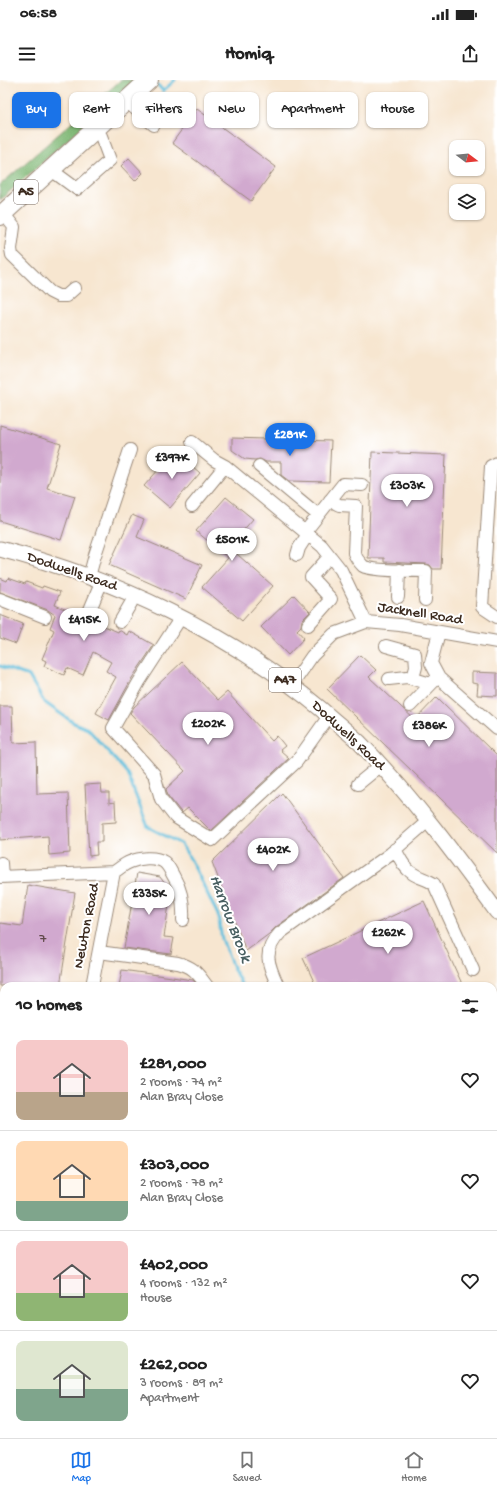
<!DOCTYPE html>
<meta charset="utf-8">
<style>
body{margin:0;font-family:"Gochi Hand",sans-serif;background:#f6f6f6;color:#222;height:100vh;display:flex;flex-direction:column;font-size:15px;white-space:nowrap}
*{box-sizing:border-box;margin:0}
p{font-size:13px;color:#767676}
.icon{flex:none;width:22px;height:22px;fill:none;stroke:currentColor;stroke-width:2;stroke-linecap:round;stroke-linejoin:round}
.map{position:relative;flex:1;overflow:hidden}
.panel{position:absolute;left:0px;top:902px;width:497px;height:456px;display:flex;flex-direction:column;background:#fff;border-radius:12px 12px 0 0;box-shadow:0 1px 3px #0004}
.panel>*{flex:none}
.guide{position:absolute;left:12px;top:12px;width:473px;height:36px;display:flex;gap:8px}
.needle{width:26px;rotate:106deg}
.tools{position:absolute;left:449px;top:60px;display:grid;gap:8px}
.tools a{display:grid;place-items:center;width:36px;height:36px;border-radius:8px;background:#fff;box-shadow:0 1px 3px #0004;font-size:20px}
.price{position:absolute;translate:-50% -34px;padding:0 9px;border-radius:14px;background:#fff;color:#222;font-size:13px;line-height:26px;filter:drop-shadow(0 1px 2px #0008)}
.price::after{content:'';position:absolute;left:50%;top:24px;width:12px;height:9px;margin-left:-6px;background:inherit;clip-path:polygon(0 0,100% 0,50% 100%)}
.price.active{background:#1a73e8;color:#fff}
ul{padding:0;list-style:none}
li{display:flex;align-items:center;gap:12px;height:100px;padding:0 16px}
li+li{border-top:1px solid #e0e0e0}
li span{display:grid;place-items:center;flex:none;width:112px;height:80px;border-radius:8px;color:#555}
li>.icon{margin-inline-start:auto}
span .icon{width:48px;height:48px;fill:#fffc;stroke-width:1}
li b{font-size:17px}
h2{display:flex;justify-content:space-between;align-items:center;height:48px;padding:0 16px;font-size:17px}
.tag{padding:0 14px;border-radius:8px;background:#fff;box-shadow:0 1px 3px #0004;font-size:14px;line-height:36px}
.tag.active{background:#1a73e8;color:#fff}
.status{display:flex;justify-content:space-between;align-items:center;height:28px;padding:0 20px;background:#fff;direction:ltr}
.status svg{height:11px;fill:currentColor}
header{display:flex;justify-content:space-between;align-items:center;height:52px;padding:0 16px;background:#fff;font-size:18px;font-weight:700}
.tabs{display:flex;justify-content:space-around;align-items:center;height:56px;border-top:1px solid #e0e0e0;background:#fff;font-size:11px;color:#767676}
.tabs a{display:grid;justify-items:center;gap:2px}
.tabs .active{color:#1a73e8}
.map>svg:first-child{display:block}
.forest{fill:#80b876;stroke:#5e714a}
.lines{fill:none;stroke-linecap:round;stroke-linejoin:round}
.stream{stroke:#5ebedc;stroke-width:3}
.building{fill:#d1a9cf}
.minor-casing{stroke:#987;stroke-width:14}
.major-casing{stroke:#987;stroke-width:17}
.highway-casing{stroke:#987;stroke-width:20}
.minor{stroke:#fff;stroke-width:12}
.major{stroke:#fff;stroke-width:15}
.highway{stroke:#fff;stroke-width:18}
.labels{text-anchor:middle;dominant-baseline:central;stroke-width:4;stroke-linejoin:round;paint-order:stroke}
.number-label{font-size:13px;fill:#604a4a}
.shield{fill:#fff;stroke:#766a62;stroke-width:1}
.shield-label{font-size:14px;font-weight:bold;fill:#3b2a1e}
.street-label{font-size:15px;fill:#3b2a1e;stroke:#fff}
.water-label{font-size:16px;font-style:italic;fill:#475e60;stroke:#fff}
</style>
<div class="status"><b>06:58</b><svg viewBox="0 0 49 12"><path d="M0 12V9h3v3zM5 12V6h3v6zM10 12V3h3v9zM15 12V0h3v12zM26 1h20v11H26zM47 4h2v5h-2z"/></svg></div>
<header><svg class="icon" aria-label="menu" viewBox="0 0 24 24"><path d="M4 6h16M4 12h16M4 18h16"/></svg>Homiq<svg class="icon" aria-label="share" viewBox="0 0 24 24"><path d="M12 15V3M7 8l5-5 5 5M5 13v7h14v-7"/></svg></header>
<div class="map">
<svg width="497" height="1358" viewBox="0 0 497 1358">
<rect width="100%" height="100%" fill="#fff"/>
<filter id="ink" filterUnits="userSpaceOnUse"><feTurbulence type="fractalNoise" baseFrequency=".025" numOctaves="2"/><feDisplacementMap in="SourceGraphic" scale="8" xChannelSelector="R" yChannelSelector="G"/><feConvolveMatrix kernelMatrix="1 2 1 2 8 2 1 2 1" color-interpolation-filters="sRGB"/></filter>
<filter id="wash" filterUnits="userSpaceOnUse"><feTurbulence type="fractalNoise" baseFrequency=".012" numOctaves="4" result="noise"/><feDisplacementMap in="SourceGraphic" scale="16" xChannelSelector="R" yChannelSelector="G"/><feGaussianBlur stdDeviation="0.9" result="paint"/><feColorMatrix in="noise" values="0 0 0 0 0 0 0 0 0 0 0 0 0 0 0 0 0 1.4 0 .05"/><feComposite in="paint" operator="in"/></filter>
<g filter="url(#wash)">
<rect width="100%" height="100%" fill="#f7e6d0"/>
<!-- forest -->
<path class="forest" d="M 121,0 L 135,0 L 0,120 L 0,105 Z"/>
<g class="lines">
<!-- stream -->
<path class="stream" d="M 157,4 L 163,11 L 175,0
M 0,586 L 29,596 L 44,622 L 74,643 L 88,649 L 127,693 L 148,747 L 181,764 L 191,780 L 218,835 L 222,859 L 232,885 L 242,906
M 185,1358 L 186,1354"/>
</g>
<g id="blocks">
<!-- building -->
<path class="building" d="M 197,29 L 276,87 L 251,121 L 172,63 Z
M 129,78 L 143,93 L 135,101 L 121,86 Z
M 0,345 L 61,364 L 47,408 L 75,416 L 61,460 L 0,441 Z
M 232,358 L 331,361 L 329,402 L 289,401 L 281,395 L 281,382 L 266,382 L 260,379 L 255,380 L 245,379 L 232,370 Z
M 175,371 L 200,393 L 170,428 L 144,406 Z
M 372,372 L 446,375 L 441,489 L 433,489 L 430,485 L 426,484 L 384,482 L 384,478 L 368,478 Z
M 226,417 L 253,439 L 229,467 L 273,506 L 242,541 L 202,507 L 228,478 L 196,451 Z
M 132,435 L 144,440 L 137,457 L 202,485 L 186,519 L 109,485 Z
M 0,498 L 7,501 L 8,498 L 25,504 L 26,502 L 42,508 L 43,506 L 60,512 L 55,525 L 118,552 L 119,550 L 127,555 L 129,551 L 154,565 L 132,598 L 109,640 L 96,633 L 116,597 L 106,591 L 111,582 L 93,572 L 83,595 L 67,588 L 64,595 L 44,586 L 46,581 L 42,579 L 54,550 L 50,548 L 55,535 L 48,530 L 0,512 Z
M 294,515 L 310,532 L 302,540 L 301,546 L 297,550 L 304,558 L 288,575 L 261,547 Z
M 0,535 L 23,544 L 16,564 L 0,558 Z
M 360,575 L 376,590 L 369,597 L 415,640 L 437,617 L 497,676 L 497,773 L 327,609 Z
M 182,582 L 218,620 L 227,612 L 272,661 L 277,656 L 285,666 L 280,670 L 289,678 L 211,751 L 188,728 L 182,733 L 180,731 L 168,716 L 166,709 L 185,691 L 130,633 L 134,627 Z
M 472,592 L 497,593 L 497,616 L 477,615 L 478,604 L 472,603 Z
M 0,626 L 12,626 L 13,663 L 36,662 L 37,714 L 68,713 L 70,773 L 49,775 L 48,756 L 0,760 Z
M 101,704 L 102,713 L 109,713 L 109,723 L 115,722 L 116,742 L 102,743 L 102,762 L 96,762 L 97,775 L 89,776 L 85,705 Z
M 282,713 L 344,798 L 276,847 L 269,854 L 246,871 L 212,782 Z
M 137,793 L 160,797 L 171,812 L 164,857 L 174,858 L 171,874 L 124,868 Z
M 28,805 L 75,813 L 60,906 L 0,906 L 0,843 L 22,846 Z
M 424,821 L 463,906 L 316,906 L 303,878 Z
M 122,890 L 193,900 L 198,906 L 119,906 Z"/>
</g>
</g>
<g filter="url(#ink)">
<use href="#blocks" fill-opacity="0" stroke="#987" stroke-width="1"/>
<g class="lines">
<!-- minor casing -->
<g class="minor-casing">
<path id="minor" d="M 126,21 L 154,45
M 52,89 L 58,95 L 77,109 L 110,80 L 101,56 L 95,50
M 3,133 L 14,147 L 11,169 L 12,175 L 50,212 L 58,216 L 66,216 L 75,208
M 192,362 L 214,380 L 225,386 L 322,466 L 341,490 L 366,542
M 497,383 L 491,386 L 482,527 L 497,537
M 259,386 L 318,435
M 330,420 L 339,425 L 356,426 L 354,473 C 356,478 359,482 363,486 C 371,491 414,491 426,491 L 425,520
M 192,426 L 225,386
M 305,452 L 343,404 L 362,405
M 297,475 L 299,468 L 308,454
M 89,497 L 95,475 L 130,370
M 398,517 L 399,490
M 0,519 L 45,537
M 89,532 L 102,501
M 180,537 L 176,545 L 139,602 L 113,648 L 154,694 L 161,719 L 175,737 L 212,760 L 297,681 L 329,636
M 120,542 L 131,523 L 134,515
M 308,545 L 331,519 L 311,497 L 330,476
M 439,552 L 431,583 L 439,598 L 497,649
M 386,566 L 415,574 L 416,587 L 413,598
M 389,599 L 407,597 L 431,604
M 292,605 L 312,576 L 334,554 L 366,542 L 400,545 L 497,562
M 410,626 L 436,599
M 358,704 L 380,686
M 395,769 C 400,778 403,787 412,793 C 419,798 427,799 434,804 L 473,890
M 1,783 L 2,797
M 114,792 C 119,789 124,784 130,782 C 139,778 155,776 164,782 C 169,786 171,792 174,797 C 182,811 184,824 183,840
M 0,797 L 114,792
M 99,872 L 178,883 C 194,887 197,893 207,906
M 92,906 L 114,792
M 278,906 C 268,884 262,872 280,853 L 390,774 L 428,741
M 493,947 L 497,946
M 493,1069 L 497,1068
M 0,1161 L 4,1161
M 493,1204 L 497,1203
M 493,1251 L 497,1249
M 0,1289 L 4,1289
M 320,1354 L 322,1358
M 354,1354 L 355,1358
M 73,1358 L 73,1354
M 101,1358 L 101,1354
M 295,1358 L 310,1354"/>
</g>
<!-- major casing -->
<g class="major-casing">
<path id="major" d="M 0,469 C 116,499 228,552 321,629 C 333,640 347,651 359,662 C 410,714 454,773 497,832"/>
</g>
<!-- highway casing -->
<g class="highway-casing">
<path id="highway" d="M 0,136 L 149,0"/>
</g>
<!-- minor -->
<use href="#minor" class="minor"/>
<!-- major -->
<use href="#major" class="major"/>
<!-- highway -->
<use href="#highway" class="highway"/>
</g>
</g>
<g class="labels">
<!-- number labels -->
<g class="number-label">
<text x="43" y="859">7</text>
</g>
<!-- shield labels -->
<g class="shield">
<rect x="14" y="100" width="24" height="24" rx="3"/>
<rect x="269" y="588" width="32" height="24" rx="3"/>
</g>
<g class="shield-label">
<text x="26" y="112">A5</text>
<text x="285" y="600">A47</text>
</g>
<!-- street labels -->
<g class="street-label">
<text transform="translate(72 492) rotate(19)">Dodwells Road</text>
<text transform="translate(420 534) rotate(9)">Jacknell Road</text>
<text transform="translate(348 656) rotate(43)">Dodwells Road</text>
<text transform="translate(87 846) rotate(-79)">Newton Road</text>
</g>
<!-- water labels -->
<g class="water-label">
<text transform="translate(229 839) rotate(69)">Harrow Brook</text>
</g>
</g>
</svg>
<div class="tools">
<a><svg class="needle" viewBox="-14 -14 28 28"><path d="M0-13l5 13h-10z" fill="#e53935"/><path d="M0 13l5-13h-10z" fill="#767676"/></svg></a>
<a><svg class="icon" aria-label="layers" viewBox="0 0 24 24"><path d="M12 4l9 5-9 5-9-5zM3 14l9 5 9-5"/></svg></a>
</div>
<b class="price active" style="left:290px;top:377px">£281K</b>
<b class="price" style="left:172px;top:400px">£397K</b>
<b class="price" style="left:407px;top:428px">£303K</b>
<b class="price" style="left:232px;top:482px">£501K</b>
<b class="price" style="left:84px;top:562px">£415K</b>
<b class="price" style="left:208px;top:666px">£202K</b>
<b class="price" style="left:429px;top:668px">£386K</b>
<b class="price" style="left:273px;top:792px">£402K</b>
<b class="price" style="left:149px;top:836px">£335K</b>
<b class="price" style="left:388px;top:875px">£262K</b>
<div class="guide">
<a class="tag active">Buy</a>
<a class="tag">Rent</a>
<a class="tag">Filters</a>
<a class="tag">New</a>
<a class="tag">Apartment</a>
<a class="tag">House</a>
</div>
<section class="panel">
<h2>10 homes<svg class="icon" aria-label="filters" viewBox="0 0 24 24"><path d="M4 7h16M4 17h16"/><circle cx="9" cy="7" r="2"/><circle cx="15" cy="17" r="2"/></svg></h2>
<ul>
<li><span style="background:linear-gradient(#f6c9c9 65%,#b9a48a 0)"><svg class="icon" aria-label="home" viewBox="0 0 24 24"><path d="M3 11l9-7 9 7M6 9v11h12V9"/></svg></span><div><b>£281,000</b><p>2 rooms · 74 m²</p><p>Alan Bray Close</p></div><svg class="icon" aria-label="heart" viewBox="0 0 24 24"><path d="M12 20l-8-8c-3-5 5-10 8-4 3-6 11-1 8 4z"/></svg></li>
<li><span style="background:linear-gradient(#ffd9b3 75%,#7fa58c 0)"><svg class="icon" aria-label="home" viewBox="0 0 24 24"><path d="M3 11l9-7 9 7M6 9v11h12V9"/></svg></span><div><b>£303,000</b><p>2 rooms · 78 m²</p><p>Alan Bray Close</p></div><svg class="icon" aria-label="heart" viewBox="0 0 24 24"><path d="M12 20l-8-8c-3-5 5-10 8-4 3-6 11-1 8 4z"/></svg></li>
<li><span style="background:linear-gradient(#f6c9c9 65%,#8fb573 0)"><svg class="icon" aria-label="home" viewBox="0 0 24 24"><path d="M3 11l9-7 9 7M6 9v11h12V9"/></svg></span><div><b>£402,000</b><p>4 rooms · 132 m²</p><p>House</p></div><svg class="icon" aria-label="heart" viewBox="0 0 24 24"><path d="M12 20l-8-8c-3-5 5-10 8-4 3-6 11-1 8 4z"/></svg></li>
<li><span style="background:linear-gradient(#dfe7d0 60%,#7fa58c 0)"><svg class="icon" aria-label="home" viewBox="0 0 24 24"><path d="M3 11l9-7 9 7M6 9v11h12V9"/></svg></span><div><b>£262,000</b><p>3 rooms · 89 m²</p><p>Apartment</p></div><svg class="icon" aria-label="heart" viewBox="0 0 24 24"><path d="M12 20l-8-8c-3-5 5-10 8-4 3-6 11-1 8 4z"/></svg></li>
</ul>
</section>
</div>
<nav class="tabs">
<a class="active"><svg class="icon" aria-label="map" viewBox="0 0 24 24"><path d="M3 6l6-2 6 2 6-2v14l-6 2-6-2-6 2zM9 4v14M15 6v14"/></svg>Map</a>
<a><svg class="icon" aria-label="saved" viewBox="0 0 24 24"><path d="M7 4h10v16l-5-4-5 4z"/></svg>Saved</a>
<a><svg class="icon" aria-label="home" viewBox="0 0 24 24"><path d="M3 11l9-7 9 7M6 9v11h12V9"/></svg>Home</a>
</nav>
